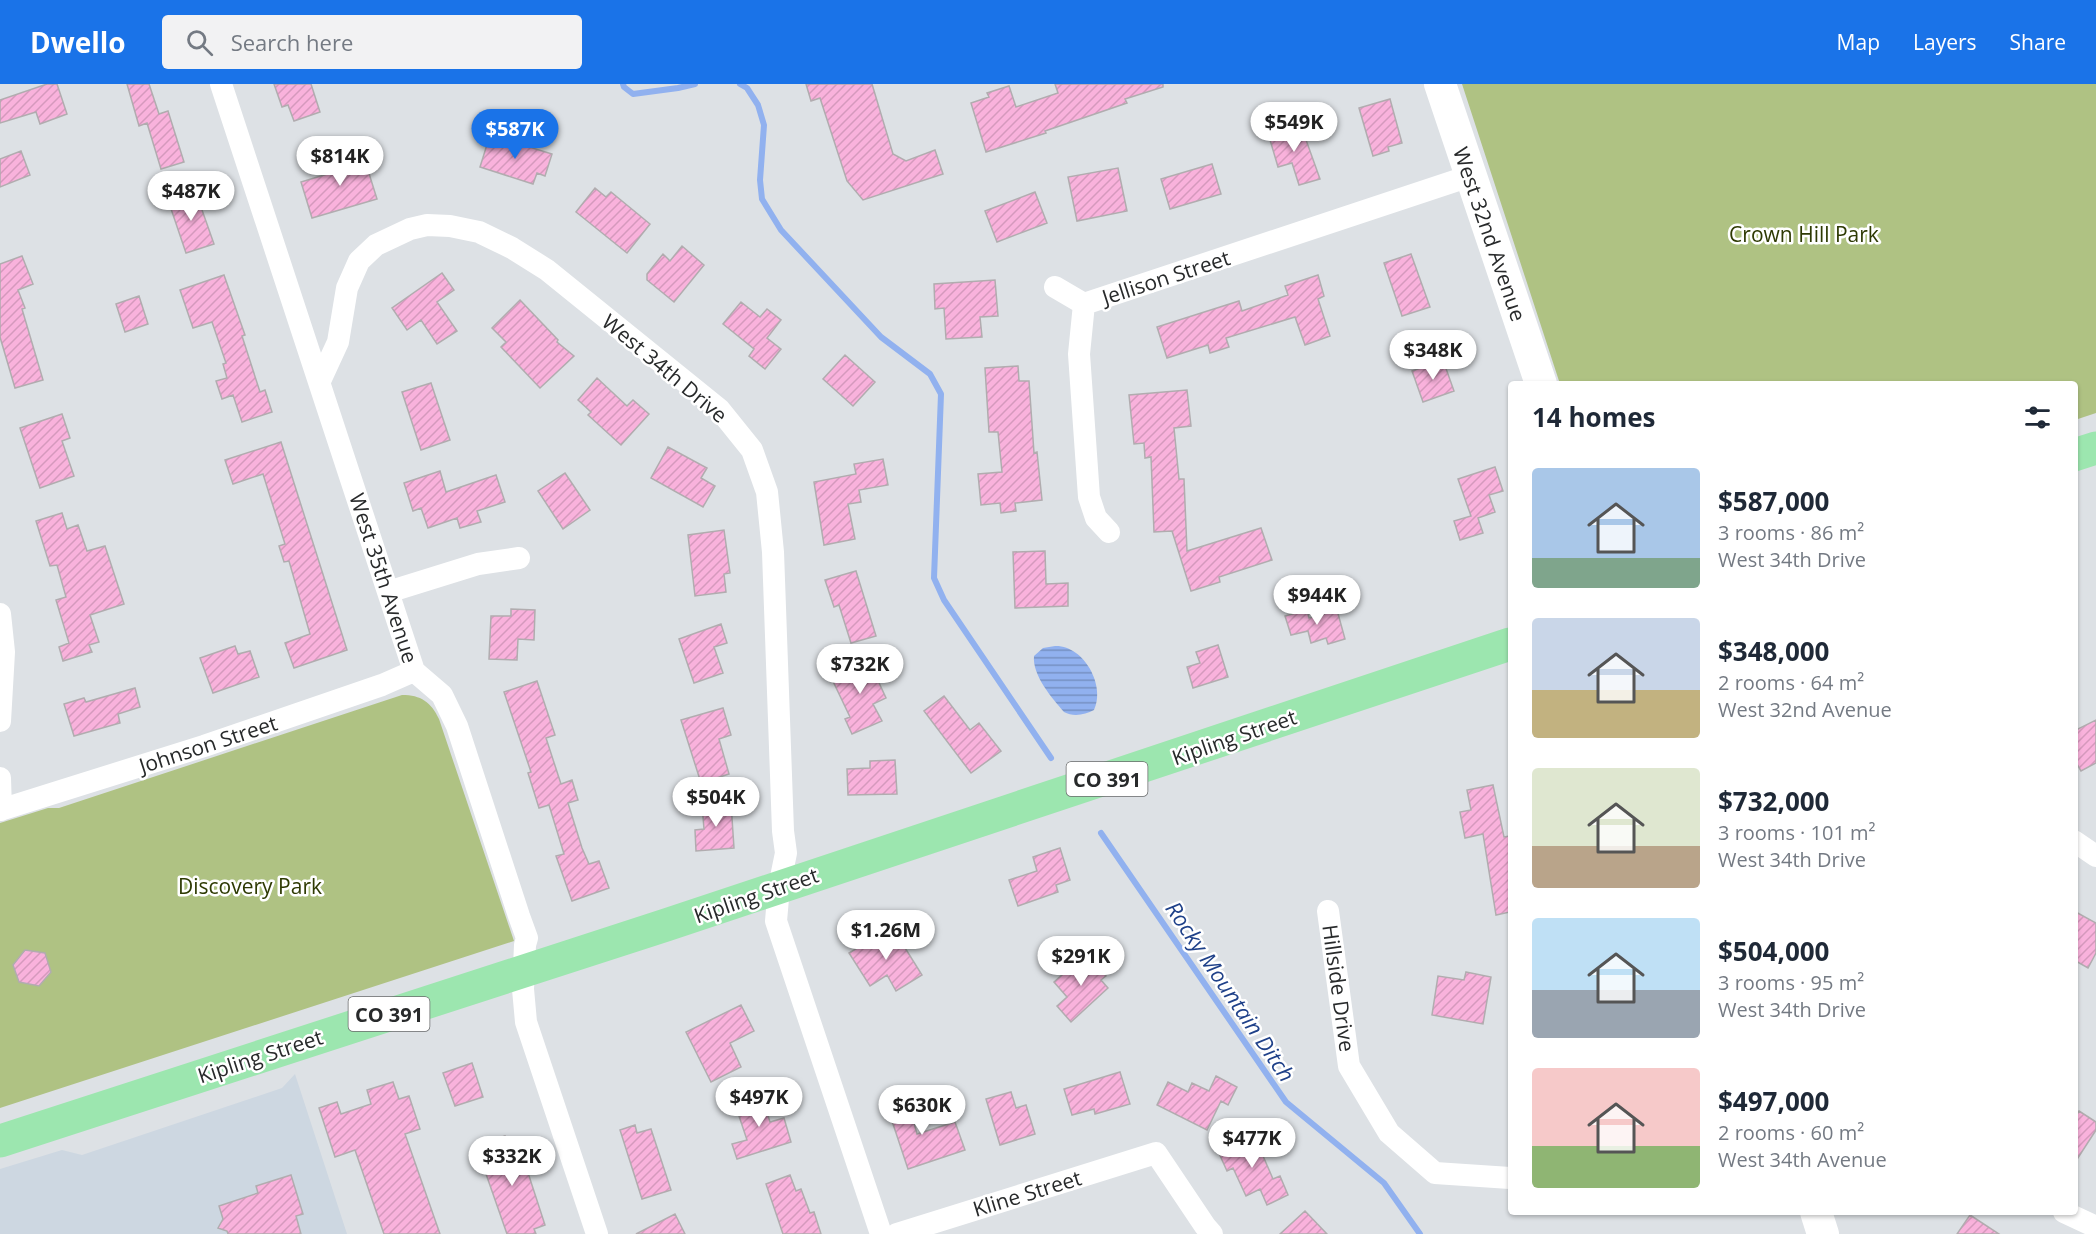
<!DOCTYPE html>
<meta charset="utf-8">
<style>
body{margin:0;font-family:"Open Sans",sans-serif;background:#f2f2f3;color:#1f2937;height:100vh;display:flex;flex-direction:column;font-size:22px;white-space:nowrap}
*{box-sizing:border-box;margin:0}
p{font-size:20px;color:#747a83}
.icon{flex:none;width:33px;height:33px;fill:none;stroke:currentColor;stroke-width:2;stroke-linecap:round;stroke-linejoin:round}
.map{position:relative;flex:1;overflow:hidden}
.drawer{position:absolute;left:1508px;top:297px;width:570px;height:834px;display:flex;flex-direction:column;background:#fff;border-radius:6px;box-shadow:0 2px 4px #0004}
.drawer>*{flex:none}
.price{position:absolute;translate:-50% -51px;padding:0 14px;border-radius:21px;background:#fff;color:#222;font-size:20px;line-height:39px;filter:drop-shadow(0 2px 3px #0008)}
.price::after{content:'';position:absolute;left:50%;top:36px;width:18px;height:14px;margin-left:-9px;background:inherit;clip-path:polygon(0 0,100% 0,50% 100%)}
.price.active{background:#1a73e8;color:#fff}
ul{padding:0;list-style:none}
li{display:flex;align-items:center;gap:18px;height:150px;padding:0 24px}
li span{display:grid;place-items:center;flex:none;width:168px;height:120px;border-radius:6px;color:#555}
li>.icon{margin-inline-start:auto}
span .icon{width:72px;height:72px;fill:#fffc;stroke-width:1}
li b{font-size:26px}
h2{display:flex;justify-content:space-between;align-items:center;height:72px;padding:0 24px;font-size:26px}
header{display:flex;align-items:center;gap:36px;box-sizing:border-box;height:84px;padding:0 30px;background:#1a73e8;color:#fff}
header strong{font-size:28px}
nav{display:flex;gap:33px;margin-inline-start:auto;font-size:21px}
.search{width:420px;height:54px;background:#f2f2f3;display:flex;align-items:center;gap:15px;box-sizing:border-box;padding:0 21px;border-radius:6px;color:#747a83;font-size:22px}
.map>svg:first-child{display:block}
.built{fill:#cdd7e1}
.green{fill:#afc283}
.water{fill:url(#water-rules)}
.lines{fill:none;stroke-linecap:round;stroke-linejoin:round}
.stream{stroke:#91b1ef;stroke-width:6}
.building{fill:url(#building-hatch);stroke:#b1acaf;stroke-width:1.5}
.street{stroke:#fff;stroke-width:22}
.secondary{stroke:#fff;stroke-width:32}
.primary{stroke:#9ce6af;stroke-width:33}
.labels{text-anchor:middle;dominant-baseline:central;stroke-width:5;stroke-linejoin:round;paint-order:stroke}
.shield{fill:#fff;stroke:#686a6b;stroke-width:1.5}
.shield-label{font-size:20px;font-weight:bold;fill:#282a2b}
.street-label{font-size:21px;fill:#282a2b;stroke:#fff}
.park-label{font-size:21px;fill:#2e3a03;stroke:#fff}
.water-label{font-size:22px;font-style:italic;fill:#1f4189;stroke:#fff}
</style>
<header>
<strong>Dwello</strong>
<div class="search"><svg class="icon" aria-label="search" viewBox="0 0 24 24"><circle cx="10" cy="10" r="6"/><path d="M15 15l6 6"/></svg>Search here</div>
<nav><a>Map</a><a>Layers</a><a>Share</a></nav>
</header>
<div class="map">
<svg width="2096" height="1150" viewBox="0 0 2096 1150">
<defs>
<pattern id="water-rules" width="6" height="5" patternUnits="userSpaceOnUse" patternTransform="scale(1.5)"><rect width="6" height="5" fill="#91b1ef"/><path d="M0 2.5h6" fill="none" stroke="#7690c2"/></pattern>
<pattern id="building-hatch" width="6" height="6" patternUnits="userSpaceOnUse" patternTransform="scale(1.5)"><rect width="6" height="6" fill="#f9b2dc"/><path d="M-1 1l2-2M0 6l6-6M5 7l2-2" fill="none" stroke="#d599bd"/></pattern>
</defs>
<rect width="100%" height="100%" fill="#dde1e5"/>
<!-- built -->
<path class="built" d="M 295,990 L 347,1150 L 0,1150 L 0,1085 L 62,1066 L 82,1071 L 282,1004 Z"/>
<!-- green -->
<path class="green" d="M 1462,0 L 2096,0 L 2096,329 L 2075,336 L 2074,300 L 1560,300 Z
M 402,611 C 421,611 431,618 439,635 L 514,857 L 0,1024 L 0,739 L 48,724 L 59,724 Z"/>
<!-- water -->
<path class="water" d="M 1055,562 C 1084,561 1106,602 1094,626 C 1085,631 1073,633 1064,628 C 1052,614 1032,591 1034,572 L 1043,564 Z"/>
<g class="lines">
<!-- stream -->
<path class="stream" d="M 623,0 L 624,3 L 633,10 L 678,4 L 695,0
M 740,0 L 747,4 L 758,21 L 764,41 L 760,96 L 762,115 L 781,146 L 881,253 L 930,290 L 941,310 L 934,494 L 944,516 L 1051,674
M 1101,749 L 1286,1018 L 1384,1099 L 1420,1150"/>
</g>
<!-- building -->
<path class="building" d="M 47,0 L 57,0 L 67,30 L 40,40 L 36,28 L 0,39 L 0,16 Z
M 127,0 L 149,0 L 159,30 L 168,27 L 184,78 L 161,85 L 147,39 L 139,42 Z
M 274,0 L 311,0 L 320,28 L 294,37 L 288,21 L 282,23 Z
M 806,0 L 872,0 L 893,70 L 906,77 L 935,66 L 943,90 L 863,116 L 847,97 L 820,14 L 811,17 Z
M 1055,0 L 1163,0 L 1163,3 L 1125,15 L 1127,19 L 1045,47 L 1046,49 L 986,68 L 971,19 L 989,13 L 987,9 L 1009,2 L 1016,23 L 1058,9 Z
M 1390,15 L 1402,59 L 1388,63 L 1389,67 L 1373,72 L 1359,24 Z
M 1300,39 L 1320,95 L 1299,101 L 1292,79 L 1278,83 L 1268,49 Z
M 490,51 L 552,70 L 545,92 L 537,89 L 533,100 L 480,83 Z
M 21,67 L 30,91 L 0,103 L 0,75 Z
M 362,67 L 377,115 L 312,134 L 301,98 L 334,88 L 330,77 Z
M 1212,80 L 1221,110 L 1170,125 L 1161,95 Z
M 1118,84 L 1127,127 L 1077,137 L 1068,93 Z
M 595,104 L 606,113 L 611,108 L 650,140 L 627,169 L 576,128 Z
M 195,106 L 214,160 L 186,169 L 168,116 Z
M 1035,108 L 1047,139 L 997,158 L 985,127 Z
M 682,162 L 704,181 L 674,218 L 647,196 L 647,190 L 663,170 L 670,177 Z
M 1411,170 L 1430,223 L 1402,232 L 1384,179 Z
M 22,172 L 33,200 L 18,206 L 25,224 L 22,225 L 43,296 L 15,304 L 0,253 L 0,180 Z
M 442,189 L 454,206 L 437,218 L 457,247 L 437,260 L 421,236 L 407,246 L 392,224 Z
M 224,191 L 245,251 L 242,252 L 260,308 L 265,306 L 272,328 L 242,338 L 233,311 L 222,315 L 216,297 L 227,294 L 223,280 L 226,279 L 212,238 L 193,244 L 180,206 Z
M 1318,191 L 1324,212 L 1318,215 L 1330,252 L 1305,261 L 1295,233 L 1226,254 L 1229,263 L 1210,269 L 1208,261 L 1167,274 L 1157,243 L 1239,217 L 1242,227 L 1288,211 L 1285,202 Z
M 995,196 L 998,232 L 980,233 L 982,253 L 946,255 L 944,224 L 935,225 L 934,200 Z
M 139,212 L 148,240 L 125,248 L 116,220 Z
M 520,216 L 558,256 L 557,258 L 574,272 L 540,304 L 501,263 L 506,258 L 492,244 Z
M 741,218 L 760,233 L 767,225 L 781,236 L 767,254 L 781,265 L 765,285 L 749,272 L 754,265 L 723,240 Z
M 845,271 L 875,298 L 853,322 L 823,295 Z
M 1443,276 L 1454,307 L 1423,318 L 1412,287 Z
M 1018,282 L 1019,297 L 1029,297 L 1034,369 L 1037,368 L 1042,416 L 1015,419 L 1016,427 L 1001,429 L 1000,419 L 981,421 L 978,390 L 1002,388 L 998,348 L 989,348 L 985,284 Z
M 597,294 L 627,322 L 633,316 L 649,330 L 621,361 L 588,331 L 591,328 L 578,316 Z
M 431,299 L 450,356 L 421,366 L 402,308 Z
M 1187,306 L 1191,342 L 1174,344 L 1179,395 L 1184,395 L 1187,467 L 1261,444 L 1272,476 L 1219,493 L 1220,498 L 1191,507 L 1172,447 L 1154,448 L 1151,373 L 1145,374 L 1144,359 L 1134,360 L 1129,311 Z
M 62,330 L 70,354 L 62,357 L 74,392 L 40,404 L 20,344 Z
M 281,358 L 347,566 L 294,584 L 285,559 L 310,550 L 289,477 L 284,478 L 279,462 L 285,460 L 263,390 L 233,400 L 225,376 Z
M 668,363 L 707,384 L 701,394 L 715,402 L 703,423 L 651,394 Z
M 883,375 L 888,401 L 859,406 L 861,418 L 848,420 L 855,455 L 824,461 L 814,398 L 856,390 L 854,380 Z
M 1495,383 L 1503,407 L 1489,411 L 1495,428 L 1478,434 L 1483,449 L 1460,456 L 1454,437 L 1471,432 L 1458,395 Z
M 440,387 L 446,408 L 496,391 L 505,418 L 477,427 L 481,438 L 460,444 L 457,434 L 428,444 L 421,424 L 413,427 L 404,399 Z
M 565,389 L 590,426 L 563,445 L 538,407 Z
M 62,429 L 67,445 L 78,441 L 87,467 L 105,462 L 124,520 L 90,531 L 99,558 L 89,561 L 92,568 L 63,577 L 59,563 L 69,559 L 56,516 L 66,513 L 57,481 L 50,482 L 36,437 Z
M 724,446 L 730,489 L 724,490 L 726,508 L 695,512 L 688,451 Z
M 1045,467 L 1046,500 L 1068,499 L 1068,522 L 1015,524 L 1013,468 Z
M 856,487 L 876,552 L 851,559 L 839,521 L 834,523 L 825,496 Z
M 511,525 L 535,526 L 534,556 L 518,555 L 517,576 L 489,575 L 491,532 L 511,532 Z
M 1307,526 L 1309,534 L 1337,526 L 1345,555 L 1328,560 L 1326,554 L 1311,559 L 1308,547 L 1291,551 L 1285,532 Z
M 721,540 L 727,559 L 714,563 L 723,589 L 694,599 L 679,555 Z
M 1218,561 L 1228,593 L 1193,604 L 1187,583 L 1200,579 L 1196,568 Z
M 235,562 L 238,570 L 250,567 L 259,593 L 213,609 L 200,574 Z
M 868,575 L 886,614 L 873,620 L 882,637 L 852,650 L 845,635 L 850,633 L 831,593 Z
M 537,597 L 555,651 L 546,654 L 561,700 L 572,696 L 578,716 L 568,719 L 582,764 L 589,780 L 599,777 L 609,804 L 572,817 L 556,772 L 564,770 L 549,721 L 539,724 L 528,689 L 531,688 L 504,608 Z
M 135,604 L 140,623 L 118,630 L 120,639 L 74,652 L 64,620 L 84,614 L 86,618 Z
M 944,612 L 970,646 L 979,639 L 1001,667 L 971,689 L 924,627 Z
M 723,624 L 731,651 L 719,655 L 729,690 L 701,699 L 681,636 Z
M 2096,636 L 2096,679 L 2081,687 L 2074,675 L 2074,647 Z
M 895,676 L 897,710 L 848,711 L 847,685 L 870,684 L 870,677 Z
M 1493,701 L 1504,753 L 1510,752 L 1510,828 L 1496,831 L 1483,750 L 1465,754 L 1460,728 L 1471,726 L 1467,706 Z
M 731,719 L 734,764 L 696,767 L 695,746 L 704,745 L 702,721 Z
M 1060,764 L 1070,796 L 1056,801 L 1058,808 L 1018,822 L 1009,796 L 1037,787 L 1033,773 Z
M 2074,827 L 2096,839 L 2096,869 L 2088,884 L 2074,876 Z
M 892,843 L 922,891 L 896,907 L 887,891 L 870,902 L 849,869 Z
M 25,866 L 45,869 L 51,888 L 39,902 L 19,898 L 13,881 Z
M 1086,869 L 1106,892 L 1101,896 L 1108,904 L 1071,938 L 1057,922 L 1067,913 L 1054,898 Z
M 1466,888 L 1491,893 L 1483,940 L 1432,931 L 1438,892 L 1464,896 Z
M 741,921 L 754,947 L 730,959 L 741,983 L 711,998 L 686,948 Z
M 472,979 L 483,1013 L 455,1022 L 443,989 Z
M 1120,988 L 1130,1020 L 1095,1030 L 1094,1025 L 1072,1031 L 1064,1005 Z
M 1216,992 L 1237,1003 L 1228,1021 L 1221,1017 L 1207,1046 L 1157,1021 L 1168,998 L 1188,1008 L 1192,999 L 1209,1007 Z
M 393,998 L 399,1015 L 409,1012 L 420,1045 L 405,1050 L 440,1150 L 384,1150 L 355,1066 L 335,1073 L 319,1024 L 337,1018 L 341,1030 L 371,1020 L 367,1006 Z
M 1011,1008 L 1016,1024 L 1026,1021 L 1035,1050 L 1000,1061 L 986,1015 Z
M 761,1009 L 770,1038 L 784,1034 L 791,1058 L 737,1075 L 732,1060 L 747,1056 L 734,1017 Z
M 906,1010 L 917,1050 L 955,1038 L 965,1066 L 908,1085 L 885,1016 Z
M 2079,1027 L 2096,1038 L 2096,1046 L 2074,1080 L 2074,1035 Z
M 635,1041 L 637,1049 L 651,1045 L 671,1106 L 642,1115 L 620,1046 Z
M 1253,1049 L 1273,1095 L 1280,1092 L 1288,1111 L 1267,1121 L 1260,1105 L 1246,1112 L 1233,1084 L 1227,1087 L 1217,1065 Z
M 505,1052 L 507,1058 L 517,1055 L 545,1141 L 534,1145 L 536,1150 L 507,1150 L 479,1070 L 486,1068 L 484,1059 Z
M 291,1091 L 303,1130 L 296,1132 L 301,1150 L 228,1150 L 227,1147 L 218,1144 L 223,1135 L 219,1122 L 258,1109 L 256,1102 Z
M 790,1091 L 796,1107 L 801,1105 L 810,1129 L 814,1128 L 821,1150 L 783,1150 L 766,1100 Z
M 1305,1127 L 1327,1150 L 1280,1150 Z
M 675,1130 L 685,1150 L 636,1150 Z
M 1970,1131 L 1999,1150 L 1957,1150 Z"/>
<g class="lines">
<!-- street -->
<path class="street" d="M 221,0 L 414,587 L 442,611 L 457,642 L 519,832 L 527,854 L 525,861 L 523,905 L 526,938 L 597,1150
M 1055,203 L 1084,220
M 320,297 L 338,258 L 347,204 L 359,177 L 376,161 L 410,145 L 427,141 L 450,142 L 479,148 L 512,164 L 547,186 L 719,325 L 752,366 L 767,408 L 773,468 L 783,747 L 786,769 L 779,803 L 776,837 L 881,1150
M 1109,448 L 1096,434 L 1089,413 L 1079,270 L 1084,220 L 1470,92
M 388,508 L 478,480 L 519,474
M 0,530 L 4,568 L 0,637
M 0,694 L 1,726
M 0,726 L 204,662 L 382,601 L 414,587
M 2074,757 L 2096,772
M 1328,827 L 1349,982 L 1389,1049 L 1435,1089 L 1510,1094
M 2064,1128 L 2096,1143
M 897,1150 L 1156,1069 L 1205,1142 L 1212,1150"/>
<!-- secondary -->
<path class="secondary" d="M 1440,0 L 1541,300
M 1816,1128 L 1823,1150"/>
<!-- primary -->
<path class="primary" d="M 2074,371 L 2096,364
M 0,1057 L 666,841 L 1510,560"/>
</g>
<g class="labels">
<!-- shield labels -->
<g class="shield">
<rect x="1066.5" y="678" width="81" height="34" rx="4.5"/>
<rect x="348.5" y="913" width="81" height="34" rx="4.5"/>
</g>
<g class="shield-label">
<text x="1107" y="695">CO 391</text>
<text x="389" y="930">CO 391</text>
</g>
<!-- street labels -->
<g class="street-label">
<text transform="translate(1490 150) rotate(71)">West 32nd Avenue</text>
<text transform="translate(1166 193) rotate(-18)">Jellison Street</text>
<text transform="translate(665 284) rotate(40)">West 34th Drive</text>
<text transform="translate(384 494) rotate(72)">West 35th Avenue</text>
<text transform="translate(1234 653) rotate(-19)">Kipling Street</text>
<text transform="translate(208 660) rotate(-18)">Johnson Street</text>
<text transform="translate(756 811) rotate(-19)">Kipling Street</text>
<text transform="translate(1339 904) rotate(82)">Hillside Drive</text>
<text transform="translate(260 972) rotate(-18)">Kipling Street</text>
<text transform="translate(1027 1109) rotate(-17)">Kline Street</text>
</g>
<!-- park labels -->
<g class="park-label">
<text x="1804" y="150">Crown Hill Park</text>
<text x="250" y="802">Discovery Park</text>
</g>
<!-- water labels -->
<g class="water-label">
<text transform="translate(1231 907) rotate(56)">Rocky Mountain Ditch</text>
</g>
</g>
</svg>
<b class="price" style="left:1294px;top:69px">$549K</b>
<b class="price active" style="left:515px;top:76px">$587K</b>
<b class="price" style="left:340px;top:103px">$814K</b>
<b class="price" style="left:191px;top:138px">$487K</b>
<b class="price" style="left:1433px;top:297px">$348K</b>
<b class="price" style="left:1317px;top:542px">$944K</b>
<b class="price" style="left:860px;top:611px">$732K</b>
<b class="price" style="left:716px;top:744px">$504K</b>
<b class="price" style="left:886px;top:877px">$1.26M</b>
<b class="price" style="left:1081px;top:903px">$291K</b>
<b class="price" style="left:759px;top:1044px">$497K</b>
<b class="price" style="left:922px;top:1052px">$630K</b>
<b class="price" style="left:1252px;top:1085px">$477K</b>
<b class="price" style="left:512px;top:1103px">$332K</b>
<section class="drawer">
<h2>14 homes<svg class="icon" aria-label="filters" viewBox="0 0 24 24"><path d="M4 7h16M4 17h16"/><circle cx="9" cy="7" r="2"/><circle cx="15" cy="17" r="2"/></svg></h2>
<ul>
<li><span style="background:linear-gradient(#a9c7e8 75%,#7fa58c 0)"><svg class="icon" aria-label="home" viewBox="0 0 24 24"><path d="M3 11l9-7 9 7M6 9v11h12V9"/></svg></span><div><b>$587,000</b><p>3 rooms · 86 m²</p><p>West 34th Drive</p></div></li>
<li><span style="background:linear-gradient(#c9d6e8 60%,#c2b280 0)"><svg class="icon" aria-label="home" viewBox="0 0 24 24"><path d="M3 11l9-7 9 7M6 9v11h12V9"/></svg></span><div><b>$348,000</b><p>2 rooms · 64 m²</p><p>West 32nd Avenue</p></div></li>
<li><span style="background:linear-gradient(#dfe7d0 65%,#b9a48a 0)"><svg class="icon" aria-label="home" viewBox="0 0 24 24"><path d="M3 11l9-7 9 7M6 9v11h12V9"/></svg></span><div><b>$732,000</b><p>3 rooms · 101 m²</p><p>West 34th Drive</p></div></li>
<li><span style="background:linear-gradient(#bfe0f5 60%,#9aa5b1 0)"><svg class="icon" aria-label="home" viewBox="0 0 24 24"><path d="M3 11l9-7 9 7M6 9v11h12V9"/></svg></span><div><b>$504,000</b><p>3 rooms · 95 m²</p><p>West 34th Drive</p></div></li>
<li><span style="background:linear-gradient(#f6c9c9 65%,#8fb573 0)"><svg class="icon" aria-label="home" viewBox="0 0 24 24"><path d="M3 11l9-7 9 7M6 9v11h12V9"/></svg></span><div><b>$497,000</b><p>2 rooms · 60 m²</p><p>West 34th Avenue</p></div></li>
</ul>
</section>
</div>
